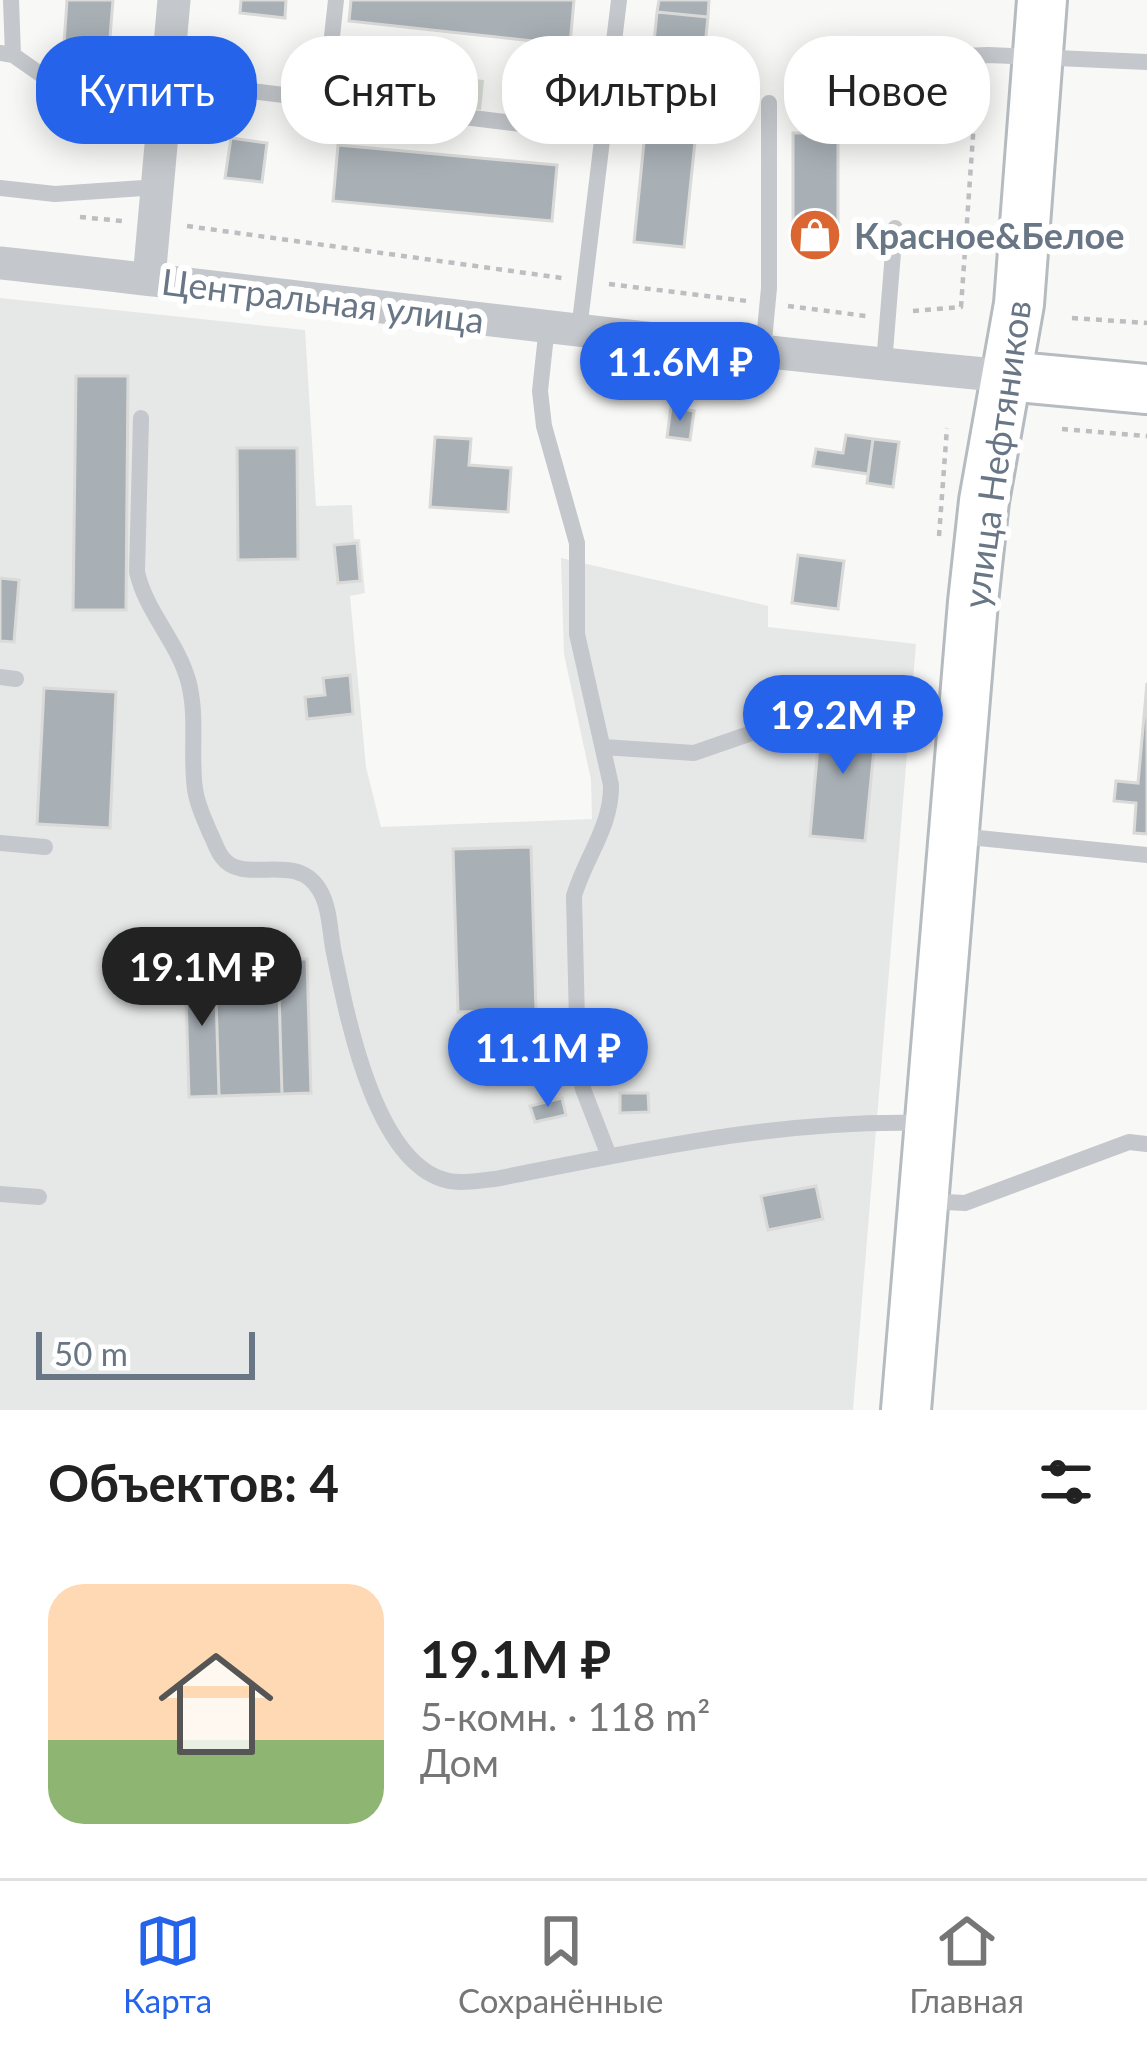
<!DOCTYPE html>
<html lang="ru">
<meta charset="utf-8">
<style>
body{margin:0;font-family:Lato,sans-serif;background:#f2f2f2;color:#222;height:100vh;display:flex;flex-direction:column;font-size:45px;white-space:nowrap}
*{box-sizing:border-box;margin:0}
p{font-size:39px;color:#767676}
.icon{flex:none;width:66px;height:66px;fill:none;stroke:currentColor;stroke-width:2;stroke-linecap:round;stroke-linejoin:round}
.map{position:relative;height:1410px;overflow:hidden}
.sheet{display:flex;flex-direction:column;background:#fff;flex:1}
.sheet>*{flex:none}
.hud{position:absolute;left:36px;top:36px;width:1077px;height:108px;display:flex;gap:24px}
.scale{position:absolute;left:36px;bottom:30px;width:219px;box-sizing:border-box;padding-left:12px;border:6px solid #687685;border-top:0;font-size:33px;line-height:42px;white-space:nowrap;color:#687685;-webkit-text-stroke:9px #fff;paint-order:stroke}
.price{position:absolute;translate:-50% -102px;padding:0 27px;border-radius:42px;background:#2563eb;color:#fff;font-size:39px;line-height:78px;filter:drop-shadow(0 3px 6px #0008)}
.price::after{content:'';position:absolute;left:50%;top:72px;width:36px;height:27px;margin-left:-18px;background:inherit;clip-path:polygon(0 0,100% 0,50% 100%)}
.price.active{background:#222;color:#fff}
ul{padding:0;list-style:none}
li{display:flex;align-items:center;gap:36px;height:300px;padding:0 48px}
li span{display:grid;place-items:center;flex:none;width:336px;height:240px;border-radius:36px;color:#555}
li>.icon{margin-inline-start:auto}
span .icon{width:144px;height:144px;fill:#fffc;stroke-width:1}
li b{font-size:51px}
h2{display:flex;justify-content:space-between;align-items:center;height:144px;padding:0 48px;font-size:51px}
.chip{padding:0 42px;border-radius:48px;background:#fff;box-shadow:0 6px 30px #0003;font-size:42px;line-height:108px}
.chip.active{background:#2563eb;color:#fff}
.dock{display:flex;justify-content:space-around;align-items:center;height:168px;border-top:3px solid #e0e0e0;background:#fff;font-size:33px;color:#767676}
.dock a{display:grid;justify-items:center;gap:6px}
.dock .active{color:#2563eb}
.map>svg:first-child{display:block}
.built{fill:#e6e7e7}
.green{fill:#d9dfd7}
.building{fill:#a8b0b6;stroke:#dadad8;stroke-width:3}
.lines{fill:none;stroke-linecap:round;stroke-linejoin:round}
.secondary-casing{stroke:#b6bbbf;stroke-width:54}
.path{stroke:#bcbec1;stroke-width:4.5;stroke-dasharray:6 6;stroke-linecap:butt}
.lane{stroke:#c4c7cb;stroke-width:16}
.street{stroke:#c4c7cb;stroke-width:33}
.secondary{stroke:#fff;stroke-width:48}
.labels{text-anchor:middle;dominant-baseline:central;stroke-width:12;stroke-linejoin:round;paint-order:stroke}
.poi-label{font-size:36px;font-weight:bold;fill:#687685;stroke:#fff;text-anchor:start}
.street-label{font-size:36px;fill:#687685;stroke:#fff}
</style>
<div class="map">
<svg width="1147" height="1410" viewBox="0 0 1147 1410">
<rect width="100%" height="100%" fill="#f8f8f6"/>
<!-- built -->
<path class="built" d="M 0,298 L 305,330 L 316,506 L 352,505 L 354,539 L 360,539 L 365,593 L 350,596 L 366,767 L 381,827 L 592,819 L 591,780 L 564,654 L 561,558 L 768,606 L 768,627 L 916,644 L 853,1410 L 0,1410 Z"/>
<!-- green -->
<path class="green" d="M 421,74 L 484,80 L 481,110 L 418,104 Z"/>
<!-- building -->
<path class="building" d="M 67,0 L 113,0 L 108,62 L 63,59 Z
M 241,0 L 286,0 L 285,18 L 240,13 Z
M 351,0 L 574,0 L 570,45 L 349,21 Z
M 659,0 L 709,0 L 708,17 L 657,12 Z
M 657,12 L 708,17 L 684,247 L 634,242 Z
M 793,133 L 838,133 L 838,241 L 793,241 Z
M 231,138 L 267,143 L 262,182 L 225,178 Z
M 338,145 L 557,165 L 552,221 L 333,201 Z
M 76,376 L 128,376 L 126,610 L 73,610 Z
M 671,407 L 694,411 L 690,440 L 667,437 Z
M 846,435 L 873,439 L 868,474 L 813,466 L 816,449 L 843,453 Z
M 435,437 L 471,439 L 469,465 L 511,468 L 508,512 L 430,507 Z
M 873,439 L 899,442 L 893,487 L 867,483 Z
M 237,448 L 297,448 L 298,559 L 238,560 Z
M 357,543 L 360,581 L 338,583 L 334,545 Z
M 798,555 L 844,561 L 838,609 L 792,603 Z
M 0,578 L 19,580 L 14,642 L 0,641 Z
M 350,675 L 353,714 L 307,719 L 305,697 L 325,695 L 323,678 Z
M 1147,683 L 1147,834 L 1134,833 L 1136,803 L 1114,801 L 1116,781 L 1138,783 Z
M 44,688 L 116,692 L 110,828 L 37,824 Z
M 821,713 L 877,718 L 865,841 L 810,836 Z
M 531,847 L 536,1010 L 458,1012 L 453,849 Z
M 278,959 L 282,1094 L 219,1096 L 215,962 Z
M 278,959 L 307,959 L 311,1093 L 282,1094 Z
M 185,962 L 215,962 L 219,1096 L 189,1097 Z
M 620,1093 L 648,1093 L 649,1112 L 620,1113 Z
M 562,1098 L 566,1115 L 535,1122 L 530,1106 Z
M 816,1186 L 823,1219 L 768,1230 L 761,1196 Z"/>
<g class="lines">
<!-- secondary casing -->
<g class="secondary-casing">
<path id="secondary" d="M 1007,376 L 1147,389
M 906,1410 L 973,602 L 984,501 L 1019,304 L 1042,0"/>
</g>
<!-- path -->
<path class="path" d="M 80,217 L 122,221
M 187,226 L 562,278
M 609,284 L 747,301
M 788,306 L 866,316
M 913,311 L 961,307 L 977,79
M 1072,318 L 1147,323
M 1062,429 L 1147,436
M 939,536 L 947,428"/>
<!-- lane -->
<path class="lane" d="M 11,0 L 13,55
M 0,53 L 13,55 L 46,78 L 163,128
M 962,56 L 988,55 L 1147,62
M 169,81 L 603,134
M 325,100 L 336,0
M 0,188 L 55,194 L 158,187
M 547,326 L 540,391 L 544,426 L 577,543 L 577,634 L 611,785 C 612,826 585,858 574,896 L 578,1064 L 583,1089 L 609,1156
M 579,330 L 619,0
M 763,351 L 769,288 L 769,103
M 884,364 L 895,228
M 141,418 L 137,572 C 146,612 177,641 188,680 C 198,715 190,754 195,789 C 197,805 204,818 210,833 C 214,840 217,851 222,857 C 243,887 297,849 320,891 C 330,907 330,935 334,953 C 347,1016 375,1166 449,1181 C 464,1184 481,1180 495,1179 C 638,1151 778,1119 924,1123
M 0,677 L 16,679
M 603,747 L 694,753 L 766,728
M 959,836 L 1147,855
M 0,843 L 45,847
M 0,1194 L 39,1197
M 925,1201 L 965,1203 L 1129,1142 L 1147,1144"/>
<!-- street -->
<path class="street" d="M 0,263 C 336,299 671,345 1007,376
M 149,279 L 174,0"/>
<!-- secondary -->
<use href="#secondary" class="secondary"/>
</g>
<!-- icons -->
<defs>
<g id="shop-disc" transform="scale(2.7)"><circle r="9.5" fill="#db6632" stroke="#fff"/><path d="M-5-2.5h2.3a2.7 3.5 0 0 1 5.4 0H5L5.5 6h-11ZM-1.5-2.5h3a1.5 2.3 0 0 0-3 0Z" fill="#fff"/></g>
</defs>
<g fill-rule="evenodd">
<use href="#shop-disc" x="815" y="235"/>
</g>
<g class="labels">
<!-- poi labels -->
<g class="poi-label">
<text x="854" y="235">Красное&amp;Белое</text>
</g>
<!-- street labels -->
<g class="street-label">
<text transform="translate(323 300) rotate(7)">Центральная улица</text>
<text transform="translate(996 454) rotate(-82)">улица Нефтяников</text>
</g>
</g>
</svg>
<div class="scale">50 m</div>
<b class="price" style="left:680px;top:424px">11.6M ₽</b>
<b class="price" style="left:843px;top:777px">19.2M ₽</b>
<b class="price active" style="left:202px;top:1029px">19.1M ₽</b>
<b class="price" style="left:548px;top:1110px">11.1M ₽</b>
<div class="hud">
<a class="chip active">Купить</a>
<a class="chip">Снять</a>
<a class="chip">Фильтры</a>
<a class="chip">Новое</a>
</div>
</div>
<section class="sheet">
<h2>Объектов: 4<svg class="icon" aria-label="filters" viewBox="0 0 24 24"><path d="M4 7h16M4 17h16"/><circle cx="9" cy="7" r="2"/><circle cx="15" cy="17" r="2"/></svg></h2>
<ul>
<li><span style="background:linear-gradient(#ffd9b3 65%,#8fb573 0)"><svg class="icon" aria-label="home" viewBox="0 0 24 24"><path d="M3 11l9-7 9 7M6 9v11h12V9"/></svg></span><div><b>19.1M ₽</b><p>5-комн. · 118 m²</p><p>Дом</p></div></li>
</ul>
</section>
<nav class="dock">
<a class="active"><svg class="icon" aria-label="map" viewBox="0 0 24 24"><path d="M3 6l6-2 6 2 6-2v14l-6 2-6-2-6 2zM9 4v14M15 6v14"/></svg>Карта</a>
<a><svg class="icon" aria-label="saved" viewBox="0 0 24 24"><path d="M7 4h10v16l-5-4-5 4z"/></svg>Сохранённые</a>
<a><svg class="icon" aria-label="home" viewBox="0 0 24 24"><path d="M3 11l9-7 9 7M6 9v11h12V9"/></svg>Главная</a>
</nav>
